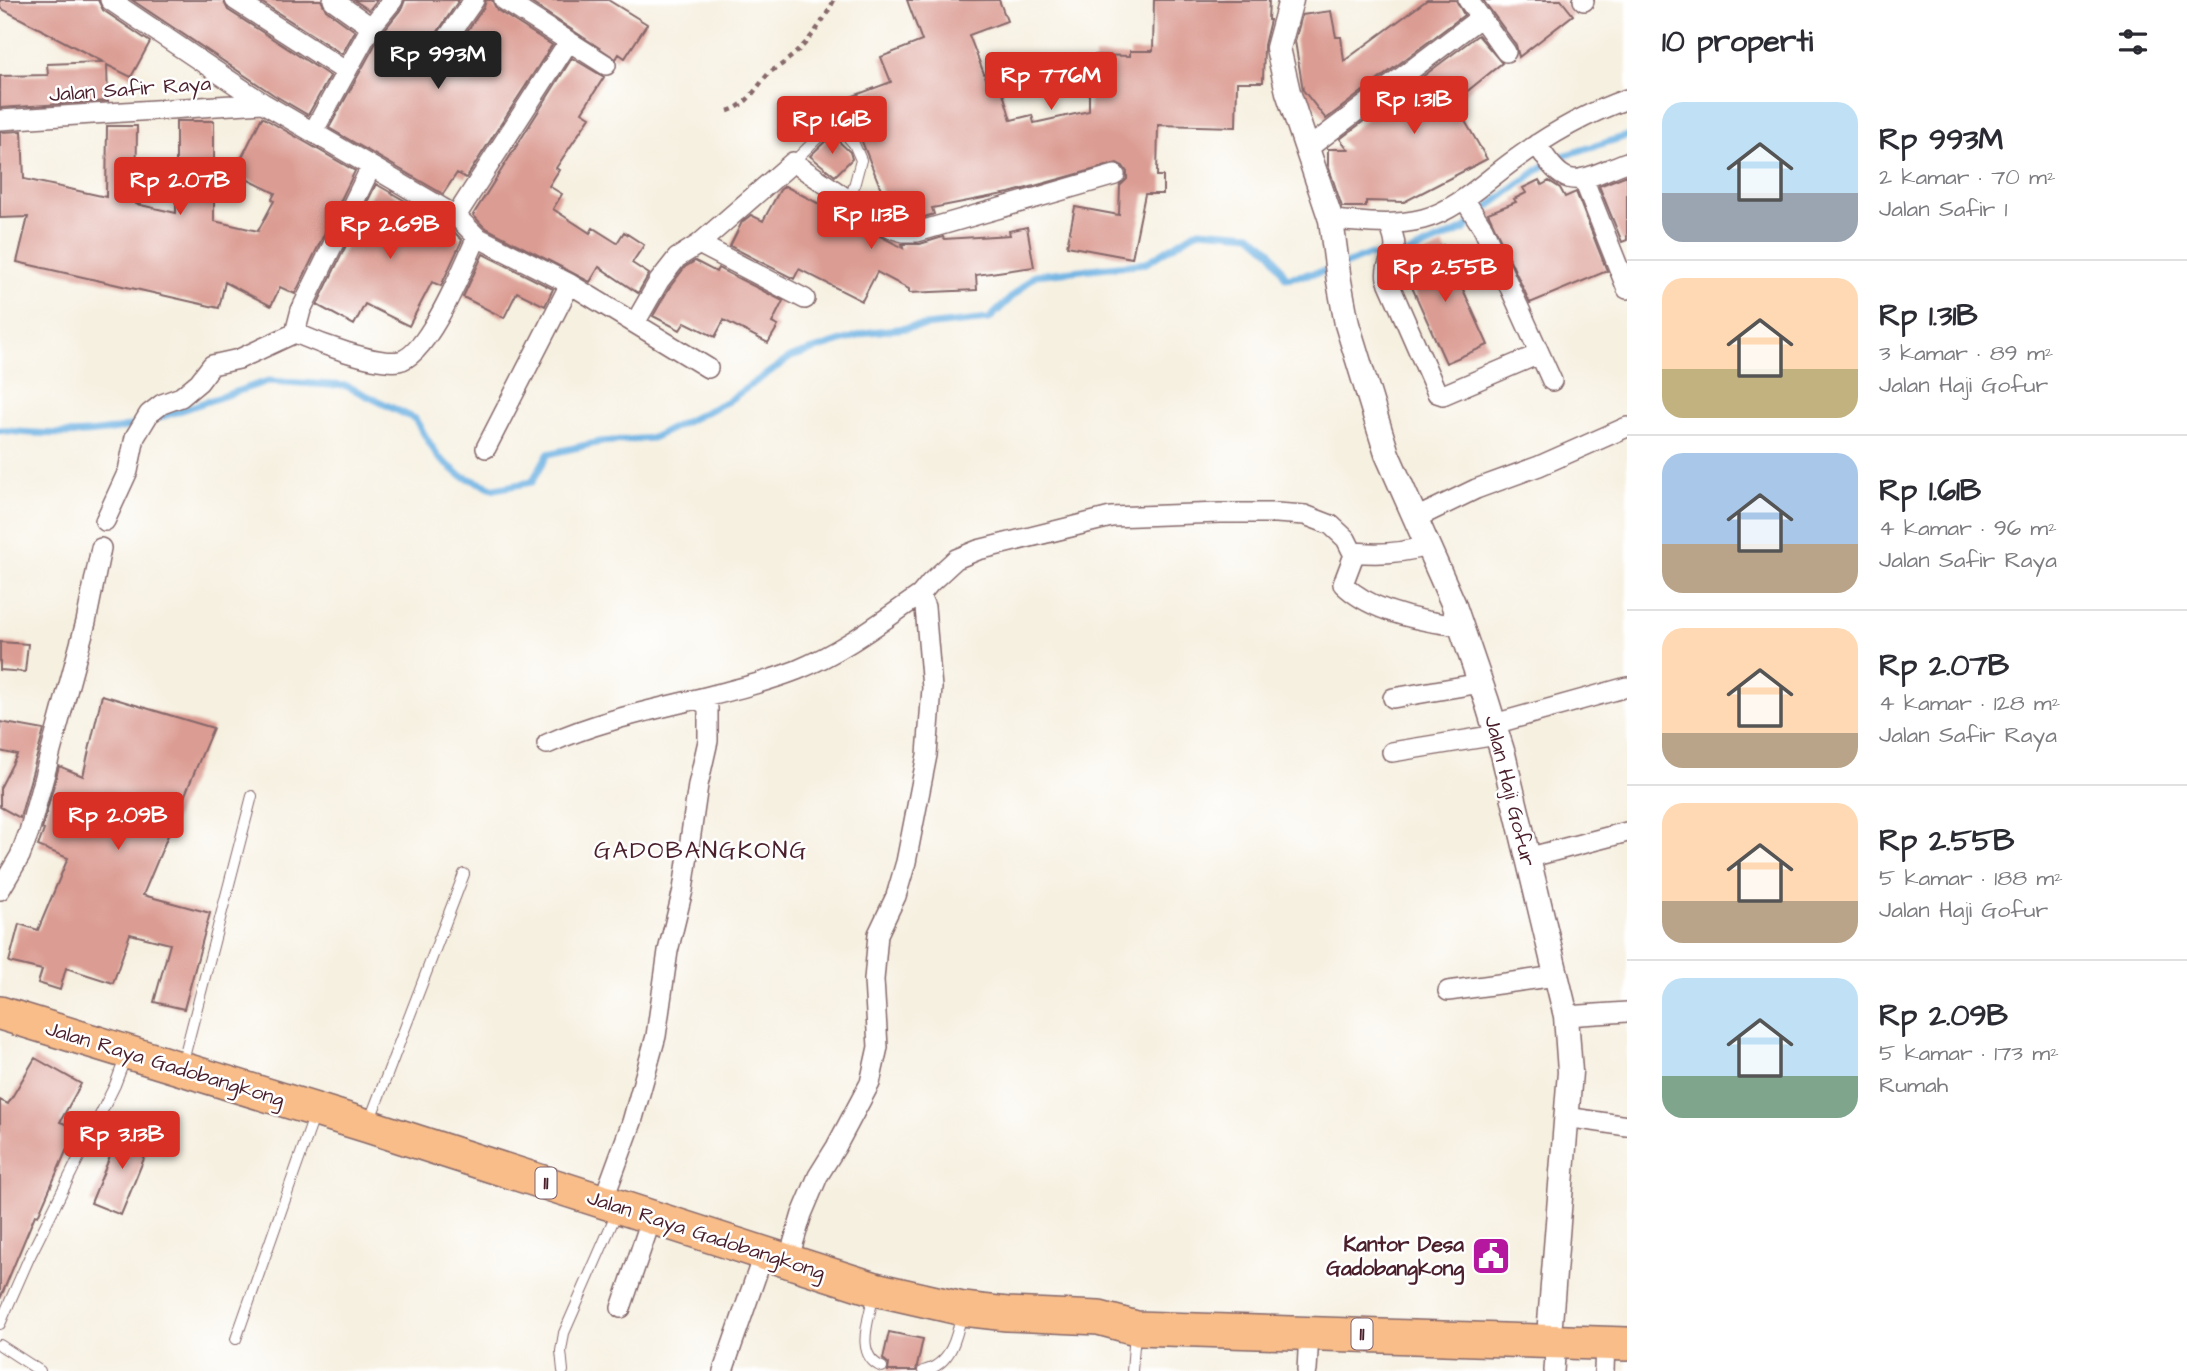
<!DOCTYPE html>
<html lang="id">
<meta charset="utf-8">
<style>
body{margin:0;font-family:"Architects Daughter",sans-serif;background:#f7f7f7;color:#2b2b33;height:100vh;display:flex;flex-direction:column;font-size:26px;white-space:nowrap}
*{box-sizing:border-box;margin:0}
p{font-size:23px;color:#7c7c81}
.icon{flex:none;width:38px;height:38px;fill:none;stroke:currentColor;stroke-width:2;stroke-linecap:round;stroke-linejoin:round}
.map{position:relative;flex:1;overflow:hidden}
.drawer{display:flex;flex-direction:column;background:#fff;width:560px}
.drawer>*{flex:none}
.price{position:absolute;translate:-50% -60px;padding:0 16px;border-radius:7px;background:#d93025;color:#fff;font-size:23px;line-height:46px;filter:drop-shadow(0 2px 4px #0008)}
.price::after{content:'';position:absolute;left:50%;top:42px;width:21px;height:16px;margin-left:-10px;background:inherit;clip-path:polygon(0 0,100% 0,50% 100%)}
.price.selected{background:#222;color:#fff}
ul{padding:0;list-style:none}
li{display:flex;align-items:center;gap:21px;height:175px;padding:0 35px}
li+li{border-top:2px solid #e1e1e2}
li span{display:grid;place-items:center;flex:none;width:196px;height:140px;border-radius:21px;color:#555}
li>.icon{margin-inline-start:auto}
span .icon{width:84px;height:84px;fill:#fffc;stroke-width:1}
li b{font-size:30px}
h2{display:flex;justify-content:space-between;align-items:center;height:84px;padding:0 35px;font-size:30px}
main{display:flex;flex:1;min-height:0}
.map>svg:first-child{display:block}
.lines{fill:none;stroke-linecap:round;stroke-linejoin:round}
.stream{stroke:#6bb0e1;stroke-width:7}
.building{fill:#db9c93}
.service-casing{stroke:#86686a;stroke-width:12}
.minor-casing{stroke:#86686a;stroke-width:22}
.tertiary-casing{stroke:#86686a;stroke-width:27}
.trunk-casing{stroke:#86686a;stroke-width:36}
.path{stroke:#86686a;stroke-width:4.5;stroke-dasharray:5 5;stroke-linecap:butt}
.service{stroke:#fff;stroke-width:10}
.minor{stroke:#fff;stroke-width:19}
.tertiary{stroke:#fff;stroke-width:24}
.trunk{stroke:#f8bd89;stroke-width:33}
.labels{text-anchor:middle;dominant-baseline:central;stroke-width:5;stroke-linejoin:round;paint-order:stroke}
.shield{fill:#fff;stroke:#80626b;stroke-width:2}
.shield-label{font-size:19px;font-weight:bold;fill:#4a1f2b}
.street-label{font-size:21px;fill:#4a1f2b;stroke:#fff}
.poi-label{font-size:21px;font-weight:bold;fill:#4a1f2b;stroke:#fff;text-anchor:end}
.quarter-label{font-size:24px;letter-spacing:2px;fill:#4a1f2b;stroke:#fff}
</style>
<main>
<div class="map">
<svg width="1627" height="1371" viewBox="0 0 1627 1371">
<rect width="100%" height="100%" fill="#fff"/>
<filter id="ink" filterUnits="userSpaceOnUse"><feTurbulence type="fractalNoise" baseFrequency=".0143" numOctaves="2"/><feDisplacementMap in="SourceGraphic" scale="14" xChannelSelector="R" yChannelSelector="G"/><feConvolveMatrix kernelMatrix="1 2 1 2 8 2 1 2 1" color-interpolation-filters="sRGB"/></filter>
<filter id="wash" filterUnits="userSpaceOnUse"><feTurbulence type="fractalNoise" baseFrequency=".00686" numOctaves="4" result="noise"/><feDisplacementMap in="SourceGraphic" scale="28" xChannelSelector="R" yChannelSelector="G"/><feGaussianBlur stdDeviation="1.57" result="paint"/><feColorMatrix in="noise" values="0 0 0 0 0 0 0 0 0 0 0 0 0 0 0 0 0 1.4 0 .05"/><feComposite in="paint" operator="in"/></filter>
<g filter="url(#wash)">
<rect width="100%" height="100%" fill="#f6f0e0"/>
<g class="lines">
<!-- stream -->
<path class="stream" d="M 155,419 L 268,381 L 347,386 L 415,419 L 438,457 L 460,475 L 495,489 L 532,482 L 548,454 L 600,442 L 652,438 L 728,401 L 791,357 L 870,332 L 989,319 L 1035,275 L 1146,263 L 1199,230 L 1251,234 L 1271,251 L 1286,278 L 1332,270 L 1368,255 L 1384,258 L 1405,255 L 1465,229 L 1480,213 L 1553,159 L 1627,136
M 0,430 C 41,435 97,437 137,424"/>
</g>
<g id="blocks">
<!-- building -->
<path class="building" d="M 0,0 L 98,0 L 103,10 L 150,42 L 131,77 L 107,65 L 108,101 L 0,108 L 0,76 L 48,75 L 47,64 L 103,62 L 0,8 Z
M 132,0 L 223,0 L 228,10 L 330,76 L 308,115 L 274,95 Z
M 258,0 L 321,0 L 326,10 L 355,31 L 342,54 Z
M 354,0 L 377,0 L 369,10 Z
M 405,0 L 459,0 L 431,42 L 432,50 L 441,56 L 447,55 L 453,51 L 484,7 L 486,0 L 492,0 L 497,10 L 552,45 L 466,178 L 457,173 L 443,194 L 329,128 L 381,34 L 402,8 Z
M 527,0 L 608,0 L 647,24 L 625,58 L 619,54 L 616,59 Z
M 907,0 L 999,0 L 1007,21 L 969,35 L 990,89 L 1001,86 L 1011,120 L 1032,115 L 1034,123 L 1089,111 L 1089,90 L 1094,90 L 1095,55 L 1130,56 L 1130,51 L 1153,51 L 1154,0 L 1269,0 L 1268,20 L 1270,20 L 1264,45 L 1263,82 L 1237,82 L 1236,127 L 1158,125 L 1157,176 L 1163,176 L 1163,194 L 1145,194 L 1132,258 L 1067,246 L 1075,207 L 1119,215 L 1120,186 L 1127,179 L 1127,172 L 1123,166 L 1117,163 L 1009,193 L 932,208 L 934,214 L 915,220 L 906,220 L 891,214 L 845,99 L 891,82 L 881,57 L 922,41 Z
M 1427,0 L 1456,0 L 1464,15 L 1326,119 L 1303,90 L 1295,41 L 1302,15 L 1331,11 L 1336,37 L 1341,37 L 1344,61 Z
M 1483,0 L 1561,0 L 1573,15 L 1519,57 L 1516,45 Z
M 1478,35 L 1502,63 L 1454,102 L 1487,159 L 1404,202 L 1366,201 L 1366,207 L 1342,207 L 1328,165 L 1328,149 L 1348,149 L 1340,139 Z
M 572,58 L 604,77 L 582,112 L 590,117 L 556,168 L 559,170 L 549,186 L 562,194 L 553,209 L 590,233 L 593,228 L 617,243 L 624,232 L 644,245 L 632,263 L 649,274 L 638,293 L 599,267 L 590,282 L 484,227 L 473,215 Z
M 262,117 L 355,171 L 295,294 L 280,287 L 271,306 L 225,282 L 219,308 L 17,262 L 28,217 L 0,218 L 0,132 L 22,131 L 24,179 L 106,197 L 107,126 L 137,126 L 136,204 L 176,213 L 176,121 L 214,121 L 214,221 L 258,231 L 274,201 L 272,199 L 275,193 L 234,173 Z
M 832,135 L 850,152 L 852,159 L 835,176 L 810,156 Z
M 1627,175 L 1627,240 L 1622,242 L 1599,186 Z
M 1539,180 L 1542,185 L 1549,181 L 1560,188 L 1565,197 L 1576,192 L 1607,271 L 1530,303 L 1488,213 L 1516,202 L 1514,199 L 1526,193 L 1523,188 Z
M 376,184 L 448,226 L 462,240 L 441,286 L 432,282 L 409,326 L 365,304 L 354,325 L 317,305 Z
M 785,186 L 903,248 L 902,244 L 920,244 L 943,237 L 944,239 L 1010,235 L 1009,231 L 1027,227 L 1034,267 L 976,275 L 977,290 L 909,293 L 909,289 L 877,272 L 862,301 L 799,269 L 794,279 L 730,246 L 742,222 L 751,215 L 763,221 L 780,190 Z
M 1443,245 L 1488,345 L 1446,363 L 1402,265 Z
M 483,254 L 553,289 L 545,306 L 517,292 L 504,318 L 463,297 Z
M 695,261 L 716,272 L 718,268 L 783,301 L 772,323 L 778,326 L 768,343 L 724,320 L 715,337 L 685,322 L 680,330 L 653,316 L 669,288 L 685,267 Z
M 0,642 L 28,644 L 25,672 L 0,670 Z
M 102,695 L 213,728 L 143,895 L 210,913 L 184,1009 L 154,1002 L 170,944 L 130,934 L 113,983 L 66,968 L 60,990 L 38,983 L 42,970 L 9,962 L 19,924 L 38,930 L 68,858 L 38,846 L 44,830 L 42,829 L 59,766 L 83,776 Z
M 0,722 L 44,730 L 20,818 L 0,807 L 0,788 L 17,755 L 0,751 Z
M 35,1058 L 81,1084 L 60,1122 L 76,1128 L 38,1216 L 35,1215 L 0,1299 L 0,1100 L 8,1104 Z
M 122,1127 L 152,1139 L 121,1215 L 91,1203 Z
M 889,1332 L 923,1339 L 916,1371 L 888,1371 L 889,1364 L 883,1359 Z"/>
</g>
</g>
<g filter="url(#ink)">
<use href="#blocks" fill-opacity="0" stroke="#86686a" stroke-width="2"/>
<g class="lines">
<!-- service casing -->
<g class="service-casing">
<path id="service" d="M 793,162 L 834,122 L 854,144 L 861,160 L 850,201
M 182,1065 L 252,796
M 369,1122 L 464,874
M 874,1293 C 870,1317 853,1355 882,1367
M 0,1324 L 29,1258 L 115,1085 L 126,1056
M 236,1339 L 315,1114
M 0,1345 L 40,1371
M 563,1371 L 561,1351 L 564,1333 L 617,1212
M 923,1371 C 951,1365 957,1337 962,1312
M 1132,1371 L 1135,1332"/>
</g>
<!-- minor casing -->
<g class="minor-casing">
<path id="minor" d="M 110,0 L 263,103 L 456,216 L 477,237 L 570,284 L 708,368
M 235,0 L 339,67 L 345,73
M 333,0 L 371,27
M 504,0 L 606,65
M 1468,0 L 1506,52
M 1583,0 L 1584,1
M 443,44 L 474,0
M 0,120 L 263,103
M 313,132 L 371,27 L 393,0
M 1537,144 C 1568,196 1578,180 1627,162
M 1307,149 L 1481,17
M 1583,178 L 1627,289
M 1464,199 L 1483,228 L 1552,381
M 456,216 L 569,41
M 1331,220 C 1364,222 1390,227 1423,219 C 1457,210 1485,181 1513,161 C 1547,136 1587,113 1627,99
M 1389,225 C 1405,260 1383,256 1387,279 L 1437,393 L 1443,395 L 1539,354
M 699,244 L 805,299
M 635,323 L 659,281 L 677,258 L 699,244 L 793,162 L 890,228 L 904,232 L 917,232 L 1115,175
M 295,333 L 301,310 L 371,167
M 486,448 L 570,284
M 1414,519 L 1476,489 L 1539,466 L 1627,427
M 105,521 L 128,471 L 135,437 L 149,414 L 162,404 L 181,397 L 199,382 L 212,365 L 239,359 L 295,333 C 318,343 375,365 399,361 C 428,356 464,265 477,237
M 1354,552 C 1380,555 1402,553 1427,546
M 1393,698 L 1481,683
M 1494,724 L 1627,687
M 547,744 C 626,708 716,701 797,670 C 842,652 881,622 920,595
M 1392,752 L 1497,735
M 1527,858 L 1627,832
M 0,890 L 20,856 L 29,832 L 86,622 L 101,548
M 1448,991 L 1556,976
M 1566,1016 L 1627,1012
M 1566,1117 L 1627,1126
M 603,1201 L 632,1122 L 656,1036 L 668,951 L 683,890 L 698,785 L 708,741 L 708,708 L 700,699
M 788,1261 L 802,1214 L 818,1176 L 836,1147 L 870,1083 L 878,1047 L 874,980 L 878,934 L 896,896 L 906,862 L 927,755 L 932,688 L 925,607 L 920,595 L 930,583 L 956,559 L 978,550 L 1111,517 L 1220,513 L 1276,513 L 1305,515 L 1331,525 L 1346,539 L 1354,555 L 1343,584 C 1371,612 1423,622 1462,626
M 621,1308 L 652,1217
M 723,1371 L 764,1253
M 1307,1371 L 1309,1332
M 1554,1371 L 1556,1341
M 1604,1371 L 1605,1343"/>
</g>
<!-- tertiary casing -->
<g class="tertiary-casing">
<path id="tertiary" d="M 1291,0 L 1278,48 L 1288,92 L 1331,220 L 1339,281 L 1347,324 L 1387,454 L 1453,603 L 1487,702 L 1503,754 L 1566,1016 L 1570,1072 L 1550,1323"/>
</g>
<!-- trunk casing -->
<g class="trunk-casing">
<path id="trunk" d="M 0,1013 L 368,1126 L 875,1289 L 963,1309 L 1007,1314 L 1099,1318 L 1136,1328 L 1627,1344"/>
</g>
<!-- path -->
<path class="path" d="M 728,111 C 748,105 755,89 768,74 C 773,69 781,66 786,61 C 806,46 823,23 834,0"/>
<!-- service -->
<use href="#service" class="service"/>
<!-- minor -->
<use href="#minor" class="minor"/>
<!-- tertiary -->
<use href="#tertiary" class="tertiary"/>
<!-- trunk -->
<use href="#trunk" class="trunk"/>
</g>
</g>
<!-- icons -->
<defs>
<g id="civic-square" transform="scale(2.0125)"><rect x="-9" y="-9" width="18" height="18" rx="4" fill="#b5179e" stroke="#fff"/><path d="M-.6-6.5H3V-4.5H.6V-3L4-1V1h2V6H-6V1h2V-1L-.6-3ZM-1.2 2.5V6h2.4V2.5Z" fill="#fff"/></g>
</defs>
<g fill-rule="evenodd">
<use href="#civic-square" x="1491" y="1256"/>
</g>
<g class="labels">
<!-- shield labels -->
<g class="shield">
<rect x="535.5" y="1167.5" width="21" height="31" rx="5"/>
<rect x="1351.5" y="1318.5" width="21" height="31" rx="5"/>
</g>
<g class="shield-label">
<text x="546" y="1183">11</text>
<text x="1362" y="1334">11</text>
</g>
<!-- street labels -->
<g class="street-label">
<text transform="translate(130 89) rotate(-4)">Jalan Safir Raya</text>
<text transform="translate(1510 791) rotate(76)">Jalan Haji Gofur</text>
<text transform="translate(165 1064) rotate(17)">Jalan Raya Gadobangkong</text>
<text transform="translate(706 1235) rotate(18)">Jalan Raya Gadobangkong</text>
</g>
<!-- poi labels -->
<g class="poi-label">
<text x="1464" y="1244">Kantor Desa<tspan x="1464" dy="24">Gadobangkong</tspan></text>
</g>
<!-- quarter labels -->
<g class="quarter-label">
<text x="701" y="851">GADOBANGKONG</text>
</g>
</g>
</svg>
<b class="price selected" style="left:438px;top:91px">Rp 993M</b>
<b class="price" style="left:1051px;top:112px">Rp 776M</b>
<b class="price" style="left:1414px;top:136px">Rp 1.31B</b>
<b class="price" style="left:832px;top:156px">Rp 1.61B</b>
<b class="price" style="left:180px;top:217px">Rp 2.07B</b>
<b class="price" style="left:871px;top:251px">Rp 1.13B</b>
<b class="price" style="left:390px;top:261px">Rp 2.69B</b>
<b class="price" style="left:1445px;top:304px">Rp 2.55B</b>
<b class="price" style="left:118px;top:852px">Rp 2.09B</b>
<b class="price" style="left:122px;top:1171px">Rp 3.13B</b>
</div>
<section class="drawer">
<h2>10 properti<svg class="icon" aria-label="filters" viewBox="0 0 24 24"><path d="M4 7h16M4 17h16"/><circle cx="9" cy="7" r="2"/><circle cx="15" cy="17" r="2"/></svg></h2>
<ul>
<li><span style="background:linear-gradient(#bfe0f5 65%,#9aa5b1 0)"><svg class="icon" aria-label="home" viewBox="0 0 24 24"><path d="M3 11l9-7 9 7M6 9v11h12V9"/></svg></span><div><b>Rp 993M</b><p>2 kamar · 70 m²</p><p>Jalan Safir 1</p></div></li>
<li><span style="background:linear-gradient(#ffd9b3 65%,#c2b280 0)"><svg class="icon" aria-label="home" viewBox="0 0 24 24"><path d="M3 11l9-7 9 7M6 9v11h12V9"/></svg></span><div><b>Rp 1.31B</b><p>3 kamar · 89 m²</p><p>Jalan Haji Gofur</p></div></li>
<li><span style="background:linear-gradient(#a9c7e8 65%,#b9a48a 0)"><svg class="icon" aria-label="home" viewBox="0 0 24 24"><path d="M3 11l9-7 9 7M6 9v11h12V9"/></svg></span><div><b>Rp 1.61B</b><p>4 kamar · 96 m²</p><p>Jalan Safir Raya</p></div></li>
<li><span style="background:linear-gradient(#ffd9b3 75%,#b9a48a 0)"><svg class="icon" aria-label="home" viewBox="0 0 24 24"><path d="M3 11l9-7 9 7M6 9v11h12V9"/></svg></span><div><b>Rp 2.07B</b><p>4 kamar · 128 m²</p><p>Jalan Safir Raya</p></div></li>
<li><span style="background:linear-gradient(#ffd9b3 70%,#b9a48a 0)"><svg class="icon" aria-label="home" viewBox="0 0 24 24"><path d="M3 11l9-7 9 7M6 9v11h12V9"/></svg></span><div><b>Rp 2.55B</b><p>5 kamar · 188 m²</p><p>Jalan Haji Gofur</p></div></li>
<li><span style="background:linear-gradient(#bfe0f5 70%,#7fa58c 0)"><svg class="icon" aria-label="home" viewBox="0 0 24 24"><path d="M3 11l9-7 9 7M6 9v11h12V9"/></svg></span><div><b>Rp 2.09B</b><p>5 kamar · 173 m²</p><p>Rumah</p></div></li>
</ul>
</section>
</main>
